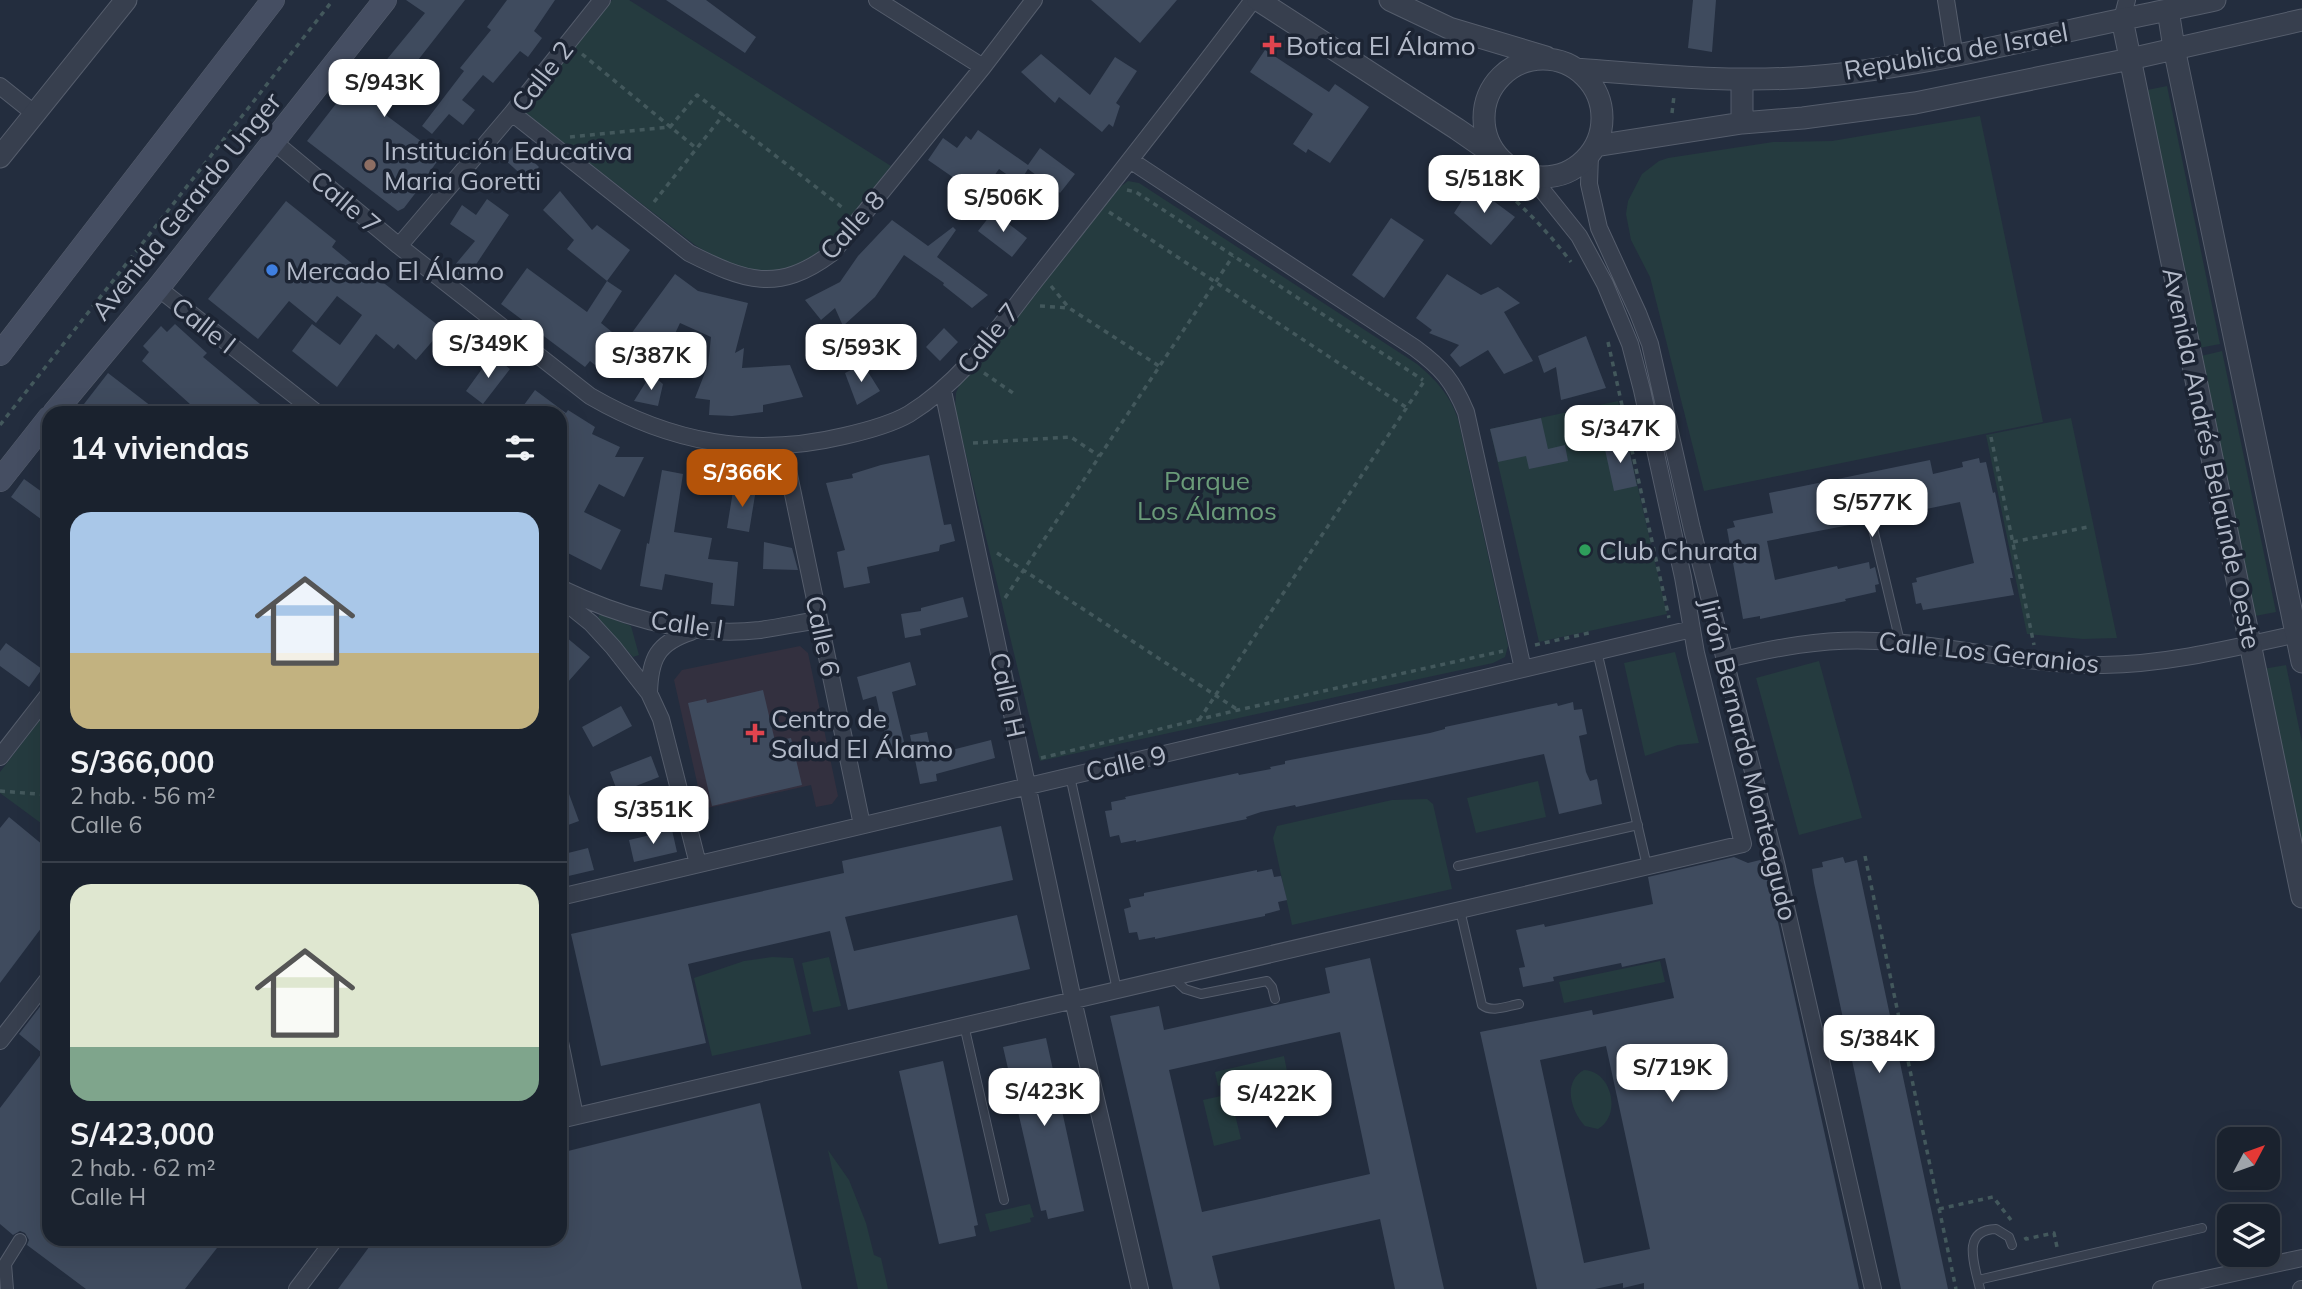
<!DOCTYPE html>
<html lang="es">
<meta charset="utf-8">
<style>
body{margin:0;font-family:Mulish,sans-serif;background:#232a36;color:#f1f3f6;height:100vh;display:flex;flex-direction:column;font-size:26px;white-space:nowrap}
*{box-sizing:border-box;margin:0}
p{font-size:23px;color:#9fa4aa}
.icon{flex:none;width:38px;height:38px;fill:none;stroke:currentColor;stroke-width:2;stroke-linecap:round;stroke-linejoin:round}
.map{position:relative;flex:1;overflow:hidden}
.sheet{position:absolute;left:42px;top:406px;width:525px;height:840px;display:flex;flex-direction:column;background:#1a222e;border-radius:21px;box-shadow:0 7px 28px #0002,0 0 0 2px #383f4a}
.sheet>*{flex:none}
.needle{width:46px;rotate:49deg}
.tools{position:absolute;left:2217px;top:1127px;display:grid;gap:14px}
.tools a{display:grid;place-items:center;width:63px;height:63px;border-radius:14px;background:#1a222e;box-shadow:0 7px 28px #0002,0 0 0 2px #383f4a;font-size:35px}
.price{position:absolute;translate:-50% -60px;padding:0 16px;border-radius:14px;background:#fff;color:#222;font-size:23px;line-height:46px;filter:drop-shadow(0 2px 4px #0008)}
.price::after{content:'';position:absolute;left:50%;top:42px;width:21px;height:16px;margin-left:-10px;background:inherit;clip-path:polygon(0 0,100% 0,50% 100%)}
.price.selected{background:#b45309;color:#fff}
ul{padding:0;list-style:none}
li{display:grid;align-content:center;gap:14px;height:371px;padding:0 28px}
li+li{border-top:2px solid #383f4a}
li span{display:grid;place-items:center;height:217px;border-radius:21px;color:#555}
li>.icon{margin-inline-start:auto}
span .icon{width:126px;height:126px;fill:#fffc;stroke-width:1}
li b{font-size:30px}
h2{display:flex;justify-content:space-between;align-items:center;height:84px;padding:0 28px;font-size:30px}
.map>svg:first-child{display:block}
.medical{fill:#33303f}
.green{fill:#253b3f}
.building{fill:#3f4b5e;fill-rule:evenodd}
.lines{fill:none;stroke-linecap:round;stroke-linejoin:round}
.service-casing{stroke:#555d6c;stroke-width:10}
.pedestrian-casing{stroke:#555d6c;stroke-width:14}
.minor-casing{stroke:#555d6c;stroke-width:18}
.tertiary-casing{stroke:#555d6c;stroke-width:23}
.secondary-casing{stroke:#555d6c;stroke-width:24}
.path{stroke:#43585c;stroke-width:3.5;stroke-dasharray:5 5;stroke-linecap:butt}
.service{stroke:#373f4e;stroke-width:8}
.pedestrian{stroke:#373f4e;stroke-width:12}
.minor{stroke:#373f4e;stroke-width:16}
.tertiary{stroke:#373f4e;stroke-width:21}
.secondary{stroke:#454e62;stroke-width:23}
.health-dot{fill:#e0444e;stroke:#1c2433;stroke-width:2.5}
.education-dot{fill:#8d6e63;stroke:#1c2433;stroke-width:2.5}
.shop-dot{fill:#3f7fe0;stroke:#1c2433;stroke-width:2.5}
.leisure-dot{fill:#2e9e5b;stroke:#1c2433;stroke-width:2.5}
.labels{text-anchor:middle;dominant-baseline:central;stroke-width:7;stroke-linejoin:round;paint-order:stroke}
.poi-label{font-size:26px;fill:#b3bac9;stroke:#1c2433;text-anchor:start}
.street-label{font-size:26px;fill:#b3bac9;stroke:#1c2433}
.park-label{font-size:26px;fill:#6a9b79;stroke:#1c2433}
</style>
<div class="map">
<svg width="2302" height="1289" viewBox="0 0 2302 1289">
<rect width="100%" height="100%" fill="#232d3e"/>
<!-- medical -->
<path class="medical" d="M 800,646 L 808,653 L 838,796 L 832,804 L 816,807 L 811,785 L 703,809 L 674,680 L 682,670 Z"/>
<!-- green -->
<path class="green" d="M 612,0 L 629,0 L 891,166 C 863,200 829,257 786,270 C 758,279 718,259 695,245 L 522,111 Z
M 2167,86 L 2220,344 L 2199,348 L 2147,90 Z
M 1980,116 L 2043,422 L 1704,491 L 1650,277 L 1631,240 L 1626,214 L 1628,201 L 1642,174 L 1659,161 L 1668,158 L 1773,142 L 1832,141 Z
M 1128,181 L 1139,183 L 1417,364 C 1436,380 1450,395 1458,419 L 1508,646 L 1505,657 L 1493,663 L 1040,761 L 955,409 L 956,393 L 959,386 L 1119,188 Z
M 2222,351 L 2276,612 L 2255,616 L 2201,356 Z
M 1618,401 L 1667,614 L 1539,642 L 1490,429 Z
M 2071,418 L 2117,638 L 2083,639 L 2027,634 L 1986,435 Z
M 600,614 L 631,626 L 639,655 L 633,657 L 598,618 Z
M 1675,652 L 1699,743 L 1678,745 L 1645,756 L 1624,663 Z
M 1819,661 L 1862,818 L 1799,835 L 1756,678 Z
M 2286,665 L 2302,742 L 2302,855 L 2263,669 Z
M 49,708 L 49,829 L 0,793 L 0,772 Z
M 1538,781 L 1546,817 L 1476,833 L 1467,798 Z
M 1427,799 L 1433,804 L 1452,889 L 1292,925 L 1273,838 L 1277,826 L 1392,800 Z
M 772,957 L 793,958 L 811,1034 L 712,1056 L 694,978 L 744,961 Z
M 829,957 L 841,1006 L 813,1012 L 802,963 Z
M 1660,961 L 1665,982 L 1564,1003 L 1559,982 Z
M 1284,1056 L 1287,1071 L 1218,1086 L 1215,1072 Z
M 1584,1070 C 1612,1071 1622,1115 1598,1129 L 1585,1126 C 1571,1111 1562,1082 1584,1070 Z
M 1230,1094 L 1241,1139 L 1214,1146 L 1203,1100 Z
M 828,1150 L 849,1180 L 866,1223 L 874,1255 L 881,1258 L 888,1289 L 858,1289 Z
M 1030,1204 L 1034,1217 L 1030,1218 L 1031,1222 L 990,1232 L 985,1214 Z"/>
<!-- building -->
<path class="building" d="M 406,0 L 465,0 L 379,110 L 441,156 L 426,177 L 427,178 L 404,208 L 398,211 L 307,141 L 342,96 L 334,89 L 343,77 L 352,83 L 355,78 L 365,86 L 425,13 Z
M 507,0 L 555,0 L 534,31 L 542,38 L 528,57 L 520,51 L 493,83 L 483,75 L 462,100 L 475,110 L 463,125 L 449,114 L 432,134 L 422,126 L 464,71 L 460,68 L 491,30 L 487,27 Z
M 666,0 L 706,0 L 756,37 L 745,53 Z
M 1091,0 L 1177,0 L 1140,43 Z
M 1693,0 L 1716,0 L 1712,52 L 1688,48 Z
M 1265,50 L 1329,92 L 1335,84 L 1369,107 L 1330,163 L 1308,149 L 1306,153 L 1293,144 L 1313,114 L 1250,72 Z
M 1041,54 L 1090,95 L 1115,57 L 1137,71 L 1116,103 L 1120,106 L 1113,127 L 1109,124 L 1102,132 L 1059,97 L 1055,103 L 1021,72 Z
M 978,130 L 1028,165 L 1040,148 L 1075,174 L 1060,193 L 1028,169 L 1019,183 L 999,169 L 980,196 L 928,160 L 943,138 L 957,148 L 966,136 L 971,140 Z
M 515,144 L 539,167 L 527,180 L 503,158 Z
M 1472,185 L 1515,217 L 1491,245 L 1454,213 Z
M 560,191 L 592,230 L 597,225 L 630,250 L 607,281 L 567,249 L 574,240 L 543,210 Z
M 487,199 L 509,215 L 475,266 L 461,281 L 449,272 L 475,241 L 450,224 L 462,205 L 476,215 Z
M 286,201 L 336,241 L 332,247 L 373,281 L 376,277 L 443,329 L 416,360 L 398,344 L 394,349 L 376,334 L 337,387 L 292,351 L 312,324 L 340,345 L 362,315 L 337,296 L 316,323 L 289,301 L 258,339 L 208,299 Z
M 993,212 L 1027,238 L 1012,257 L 978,231 Z
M 1391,218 L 1424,240 L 1384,298 L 1352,275 Z
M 892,220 L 928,246 L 953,227 L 956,230 L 937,257 L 988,295 L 972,308 L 943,285 L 944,283 L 904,255 L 875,297 L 843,326 L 835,308 L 821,320 L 805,300 L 840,282 L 858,256 Z
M 527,268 L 587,312 L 607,281 L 622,291 L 601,323 L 623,341 L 601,370 L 590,361 L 585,367 L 501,304 Z
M 675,274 L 698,291 L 748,303 L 735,353 L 744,348 L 742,368 L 790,365 L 803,397 L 763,405 L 763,412 L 732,416 L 709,415 L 710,400 L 695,398 L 708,365 L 711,337 L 680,323 L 665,355 L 631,334 Z
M 1447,274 L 1481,295 L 1498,287 L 1520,303 L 1504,312 L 1533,361 L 1504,374 L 1488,350 L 1460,367 L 1450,355 L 1459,345 L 1429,333 L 1432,330 L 1416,318 Z
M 175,324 L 207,353 L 203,357 L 271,413 L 200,413 L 142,361 L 149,352 L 143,346 L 161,326 L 167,332 Z
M 944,328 L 958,342 L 940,361 L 926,347 Z
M 1586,336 L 1606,388 L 1561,400 L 1556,367 L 1544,373 L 1538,356 Z
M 492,355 L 510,369 L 483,404 L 466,391 Z
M 863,364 L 880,391 L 857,405 L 845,373 Z
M 108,373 L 160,413 L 77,413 Z
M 651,374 L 663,384 L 658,406 L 634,401 Z
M 535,390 L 566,413 L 568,410 L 595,427 L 592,434 L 620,447 L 615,457 L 644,457 L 624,497 L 599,484 L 584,512 L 621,530 L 601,570 L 560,549 L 560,420 L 565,413 L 518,413 Z
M 1541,418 L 1548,449 L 1565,445 L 1568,461 L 1529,469 L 1526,456 L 1498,462 L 1490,429 Z
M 1627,440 L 1637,486 L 1614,491 L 1604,445 Z
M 929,455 L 944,525 L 951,524 L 955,541 L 940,545 L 939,551 L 867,567 L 870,583 L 844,588 L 837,552 L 845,550 L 826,483 L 853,478 L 852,474 L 881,465 Z
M 1979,458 L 1980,463 L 1986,462 L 1993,493 L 1995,492 L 2013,578 L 2010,578 L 2014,595 L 1923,610 L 1921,603 L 1916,604 L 1912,583 L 1917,582 L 1916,578 L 1974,563 L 1960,502 L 1878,519 L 1875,515 L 1870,514 L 1866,516 L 1865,522 L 1767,541 L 1775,580 L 1837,566 L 1838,569 L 1869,562 L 1870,569 L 1875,567 L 1879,584 L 1875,585 L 1876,592 L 1845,599 L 1846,601 L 1760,619 L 1760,616 L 1743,619 L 1727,529 L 1735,527 L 1733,521 L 1773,513 L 1769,493 L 1930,460 L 1933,474 L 1963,467 L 1962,462 Z
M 662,470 L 683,474 L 674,532 L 712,538 L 708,559 L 738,562 L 734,606 L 711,604 L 713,583 L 665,574 L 662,590 L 640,586 L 647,543 L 649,544 Z
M 24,479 L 49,497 L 49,525 L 11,497 Z
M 734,485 L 756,489 L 749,532 L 727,528 Z
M 764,542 L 792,548 L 798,570 L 763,569 Z
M 963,597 L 968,617 L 920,629 L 921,635 L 905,638 L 901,614 L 921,611 L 921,608 Z
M 560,632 L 590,657 L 560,691 Z
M 6,643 L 42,669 L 29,687 L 0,666 L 0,651 Z
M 910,662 L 916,685 L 892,692 L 906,750 L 889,754 L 876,696 L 863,700 L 857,677 Z
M 763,690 L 775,741 L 791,738 L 802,785 L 712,806 L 688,703 L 706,699 L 707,703 Z
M 1573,702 L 1574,710 L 1582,709 L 1587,734 L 1579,736 L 1586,772 L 1590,781 L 1597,779 L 1602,804 L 1559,814 L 1544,754 L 1296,807 L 1295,805 L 1261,812 L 1246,817 L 1247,819 L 1136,842 L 1136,840 L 1121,843 L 1119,835 L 1110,837 L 1105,811 L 1112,810 L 1111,802 L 1126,799 L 1125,797 L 1238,773 L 1239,775 L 1271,769 L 1270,767 L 1285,764 L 1285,761 L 1430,733 L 1445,729 L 1445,727 L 1557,703 L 1558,706 Z
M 621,706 L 632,726 L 593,747 L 582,727 Z
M 927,732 L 932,755 L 991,740 L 995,758 L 936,774 L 937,781 L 920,784 L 910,735 Z
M 651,756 L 659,777 L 618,793 L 610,772 Z
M 562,775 L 579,821 L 560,828 L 560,776 Z
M 9,817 L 49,850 L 49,933 L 42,927 L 0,983 L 0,828 Z
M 1001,826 L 1013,880 L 845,917 L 854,951 L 1017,915 L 1030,969 L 848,1010 L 830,931 L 688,964 L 706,1043 L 601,1066 L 571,934 L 844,873 L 842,861 Z
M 672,830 L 677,852 L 634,862 L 629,840 Z
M 588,848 L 594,870 L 560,878 L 560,855 Z
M 1734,857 L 1748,863 L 1764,859 L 1859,1289 L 1644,1289 L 1644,1283 L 1623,1288 L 1623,1283 L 1595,1289 L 1537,1289 L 1480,1032 L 1592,1010 L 1593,1015 L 1674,998 L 1665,958 L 1622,967 L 1621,963 L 1553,977 L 1554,981 L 1523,987 L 1519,968 L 1525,967 L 1516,930 L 1544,924 L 1545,927 L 1653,904 L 1648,877 ZM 1606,1046 L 1650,1249 L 1584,1263 L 1540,1060 Z
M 1843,857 L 1845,863 L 1857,860 L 1948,1289 L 1901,1289 L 1814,883 L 1812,869 L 1823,867 L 1822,862 Z
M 1272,869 L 1274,877 L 1281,876 L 1287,900 L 1278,902 L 1280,910 L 1265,914 L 1265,916 L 1155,939 L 1155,937 L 1139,940 L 1137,932 L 1129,933 L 1124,909 L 1131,907 L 1129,899 L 1144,896 L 1144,893 L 1257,870 L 1257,872 Z
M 1370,958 L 1444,1289 L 1395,1289 L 1380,1219 L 1212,1256 L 1220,1289 L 1173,1289 L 1110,1016 L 1159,1006 L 1164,1030 L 1276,1005 L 1330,993 L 1325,968 ZM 1340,1032 L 1370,1174 L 1202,1212 L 1169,1070 Z
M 49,995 L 49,1239 L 224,1239 L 185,1289 L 86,1289 L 27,1245 L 29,1240 L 25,1233 L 20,1231 L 13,1235 L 0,1224 L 0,1108 L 42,1053 L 19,1034 Z
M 1046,1038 L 1084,1211 L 1048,1219 L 1046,1210 L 1041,1211 L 1003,1047 Z
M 943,1061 L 978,1225 L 974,1226 L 976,1236 L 939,1244 L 899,1071 Z
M 760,1103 L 802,1289 L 338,1289 L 375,1239 L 560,1239 L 560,1153 Z"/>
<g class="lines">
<!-- service casing -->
<g class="service-casing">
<path id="service" d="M 1871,520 L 1900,642
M 1597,651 L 1647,866
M 1070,776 L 1117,990
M 1458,866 L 1638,825
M 1460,910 L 1482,1005 C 1492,1013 1507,1006 1519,1004
M 1172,977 L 1185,989 L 1201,994 L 1267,981 L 1272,987 L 1275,999
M 964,1025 L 1004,1200
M 1978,1280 L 2202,1228
M 1980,1289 C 1975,1266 1960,1230 1996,1229 L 2009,1237 L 2012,1245"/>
</g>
<!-- pedestrian casing -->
<g class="pedestrian-casing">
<path id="pedestrian" d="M 7,1289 L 5,1264 L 20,1240"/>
</g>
<!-- minor casing -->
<g class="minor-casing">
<path id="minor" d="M 877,0 L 983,67
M 1946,0 L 1955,57
M 2122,19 L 2127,0
M 0,86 L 35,114
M 512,113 L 689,253 C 745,281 777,294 832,253 L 983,67 L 1034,0
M 274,142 L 399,246 L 590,396 C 671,443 752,458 844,436 C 866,431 890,425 909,414 C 965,380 1002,322 1042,272 C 1113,182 1184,92 1253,0
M 1590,155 L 1589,184 L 1599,228 L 1638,313 L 1650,344 L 1692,529 L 1776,863 L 1873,1289
M 1130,160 L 1415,348 C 1442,368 1453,381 1466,412 L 1523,669
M 399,246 L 512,113 L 602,0
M 158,288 L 317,413
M 943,391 L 1073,1000 L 1140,1289
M 783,446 L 862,825
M 560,588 C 621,617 692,638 760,630 C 780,627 800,623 819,620
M 560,598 L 591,623 L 613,647 L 649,693 L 661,719 L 698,864
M 1724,660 C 1773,648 1824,638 1876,641 C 1952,644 2026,666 2103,665 C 2170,664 2237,647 2302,633
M 649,693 C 650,659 657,643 691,632
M 0,757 L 49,694
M 560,897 L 1692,629
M 0,1041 L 49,978
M 560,1042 L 575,1116
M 560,1120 L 1743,844 L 1696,653 L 1683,577 L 1642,390 L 1630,344 L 1605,284 L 1579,236 L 1531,176
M 297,1289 L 335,1239
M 2161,1289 L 2302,1258
M 2301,1289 L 2302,1289"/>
</g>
<!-- tertiary casing -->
<g class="tertiary-casing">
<path id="tertiary" d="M 1258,0 L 1457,129 L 1496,156
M 1390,0 L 1449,28 L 1546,57
M 2168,10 L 2174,48 L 2302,662
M 2122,19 L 2302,897
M1484 118a59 59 0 1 1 118 0a59 59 0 1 1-118 0Z
M 1576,69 C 1653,75 1731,83 1809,77 C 1905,69 1997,47 2091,26 C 2132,17 2174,9 2215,0
M 1742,79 L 1742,123
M 1595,146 L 1742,123 L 1803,118 L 1915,103 L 2130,59 L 2302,20
M 0,157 L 126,0"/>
</g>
<!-- secondary casing -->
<g class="secondary-casing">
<path id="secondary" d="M 0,354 L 273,0
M 54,413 L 158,288 L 385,0
M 0,480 L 49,418"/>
</g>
<!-- path -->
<path class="path" d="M 582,54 L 696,148
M 1672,113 L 1674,96
M 570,137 L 670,127 L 697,95 L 843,208
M 1486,175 C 1518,201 1546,229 1571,262
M 1127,190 L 1136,192 L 1423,380
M 654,202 L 724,114
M 1109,212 L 1407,408
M 1051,286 L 1069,308 L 1159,366
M 1040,306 L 1069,308
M 1608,342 L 1669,618
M 984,373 L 1013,393
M 0,425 L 333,0
M 1991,437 L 2034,645
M 973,443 L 1071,437 L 1099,456
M 2013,542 L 2088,527
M 997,553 L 1238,710
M 1005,598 L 1233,256
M 1535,645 L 1589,633
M 1199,720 L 1425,380
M 1041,758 L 1238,710 L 1503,651
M 0,791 L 49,795
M 1865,856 L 1956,1289
M 1939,1209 L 1993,1197 L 2011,1220
M 2025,1237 L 2026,1239 L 2054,1233 L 2057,1247"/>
<!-- service -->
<use href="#service" class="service"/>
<!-- pedestrian -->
<use href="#pedestrian" class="pedestrian"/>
<!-- minor -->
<use href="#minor" class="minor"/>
<!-- tertiary -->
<use href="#tertiary" class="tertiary"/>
<!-- secondary -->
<use href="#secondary" class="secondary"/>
</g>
<!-- markers -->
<g class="health-dot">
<path d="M1268.5 34.5h7v7h7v7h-7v7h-7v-7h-7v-7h7z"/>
<path d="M751.5 722.5h7v7h7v7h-7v7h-7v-7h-7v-7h7z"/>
</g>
<circle class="education-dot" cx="370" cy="165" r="7"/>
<circle class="shop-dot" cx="272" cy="270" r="7"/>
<circle class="leisure-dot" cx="1585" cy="550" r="7"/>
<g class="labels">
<!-- poi labels -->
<g class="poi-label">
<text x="1286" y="45">Botica El Álamo</text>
<text x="384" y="150">Institución Educativa<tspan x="384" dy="30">Maria Goretti</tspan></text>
<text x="286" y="270">Mercado El Álamo</text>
<text x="1599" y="550">Club Churata</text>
<text x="771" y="718">Centro de<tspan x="771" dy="30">Salud El Álamo</tspan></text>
</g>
<!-- street labels -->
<g class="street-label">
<text transform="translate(1956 51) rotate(-10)">Republica de Israel</text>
<text transform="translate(542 76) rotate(-52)">Calle 2</text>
<text transform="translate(346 202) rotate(40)">Calle 7</text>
<text transform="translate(186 206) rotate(-51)">Avenida Gerardo Unger</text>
<text transform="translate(852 225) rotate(-48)">Calle 8</text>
<text transform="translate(204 325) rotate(38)">Calle I</text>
<text transform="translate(988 338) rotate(-51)">Calle 7</text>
<text transform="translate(2212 458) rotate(78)">Avenida Andrés Belaúnde Oeste</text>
<text transform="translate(687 624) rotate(8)">Calle I</text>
<text transform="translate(823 636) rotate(78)">Calle 6</text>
<text transform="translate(1989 652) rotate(6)">Calle Los Geranios</text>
<text transform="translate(1008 695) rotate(78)">Calle H</text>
<text transform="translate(1749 759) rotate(76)">Jirón Bernardo Monteagudo</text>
<text transform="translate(1126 763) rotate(-13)">Calle 9</text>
</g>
<!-- park labels -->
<g class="park-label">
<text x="1207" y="480">Parque<tspan x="1207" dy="30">Los Álamos</tspan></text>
</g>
</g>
</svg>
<div class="tools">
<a><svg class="needle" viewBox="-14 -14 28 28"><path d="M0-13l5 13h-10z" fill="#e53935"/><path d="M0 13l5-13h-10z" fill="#9fa4aa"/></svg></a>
<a><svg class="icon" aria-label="layers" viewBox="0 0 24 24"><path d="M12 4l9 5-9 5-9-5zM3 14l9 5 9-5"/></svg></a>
</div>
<b class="price" style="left:384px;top:119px">S/943K</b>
<b class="price" style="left:1484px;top:215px">S/518K</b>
<b class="price" style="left:1003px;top:234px">S/506K</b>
<b class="price" style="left:488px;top:380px">S/349K</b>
<b class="price" style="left:861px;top:384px">S/593K</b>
<b class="price" style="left:651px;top:392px">S/387K</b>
<b class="price" style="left:1620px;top:465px">S/347K</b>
<b class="price selected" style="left:742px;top:509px">S/366K</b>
<b class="price" style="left:1872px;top:539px">S/577K</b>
<b class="price" style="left:653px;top:846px">S/351K</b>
<b class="price" style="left:1879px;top:1075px">S/384K</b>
<b class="price" style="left:1672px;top:1104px">S/719K</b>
<b class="price" style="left:1044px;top:1128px">S/423K</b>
<b class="price" style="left:1276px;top:1130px">S/422K</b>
<section class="sheet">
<h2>14 viviendas<svg class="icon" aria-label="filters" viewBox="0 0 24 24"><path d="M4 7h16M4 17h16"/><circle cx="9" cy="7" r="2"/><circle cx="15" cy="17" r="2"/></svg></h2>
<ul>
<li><span style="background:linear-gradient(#a9c7e8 65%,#c2b280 0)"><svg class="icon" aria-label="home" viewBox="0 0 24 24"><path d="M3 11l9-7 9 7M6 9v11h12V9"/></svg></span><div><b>S/366,000</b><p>2 hab. · 56 m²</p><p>Calle 6</p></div></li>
<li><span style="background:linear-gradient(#dfe7d0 75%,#7fa58c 0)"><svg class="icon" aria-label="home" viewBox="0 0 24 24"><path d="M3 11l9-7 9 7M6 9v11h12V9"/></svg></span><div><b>S/423,000</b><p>2 hab. · 62 m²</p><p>Calle H</p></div></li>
</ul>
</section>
</div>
